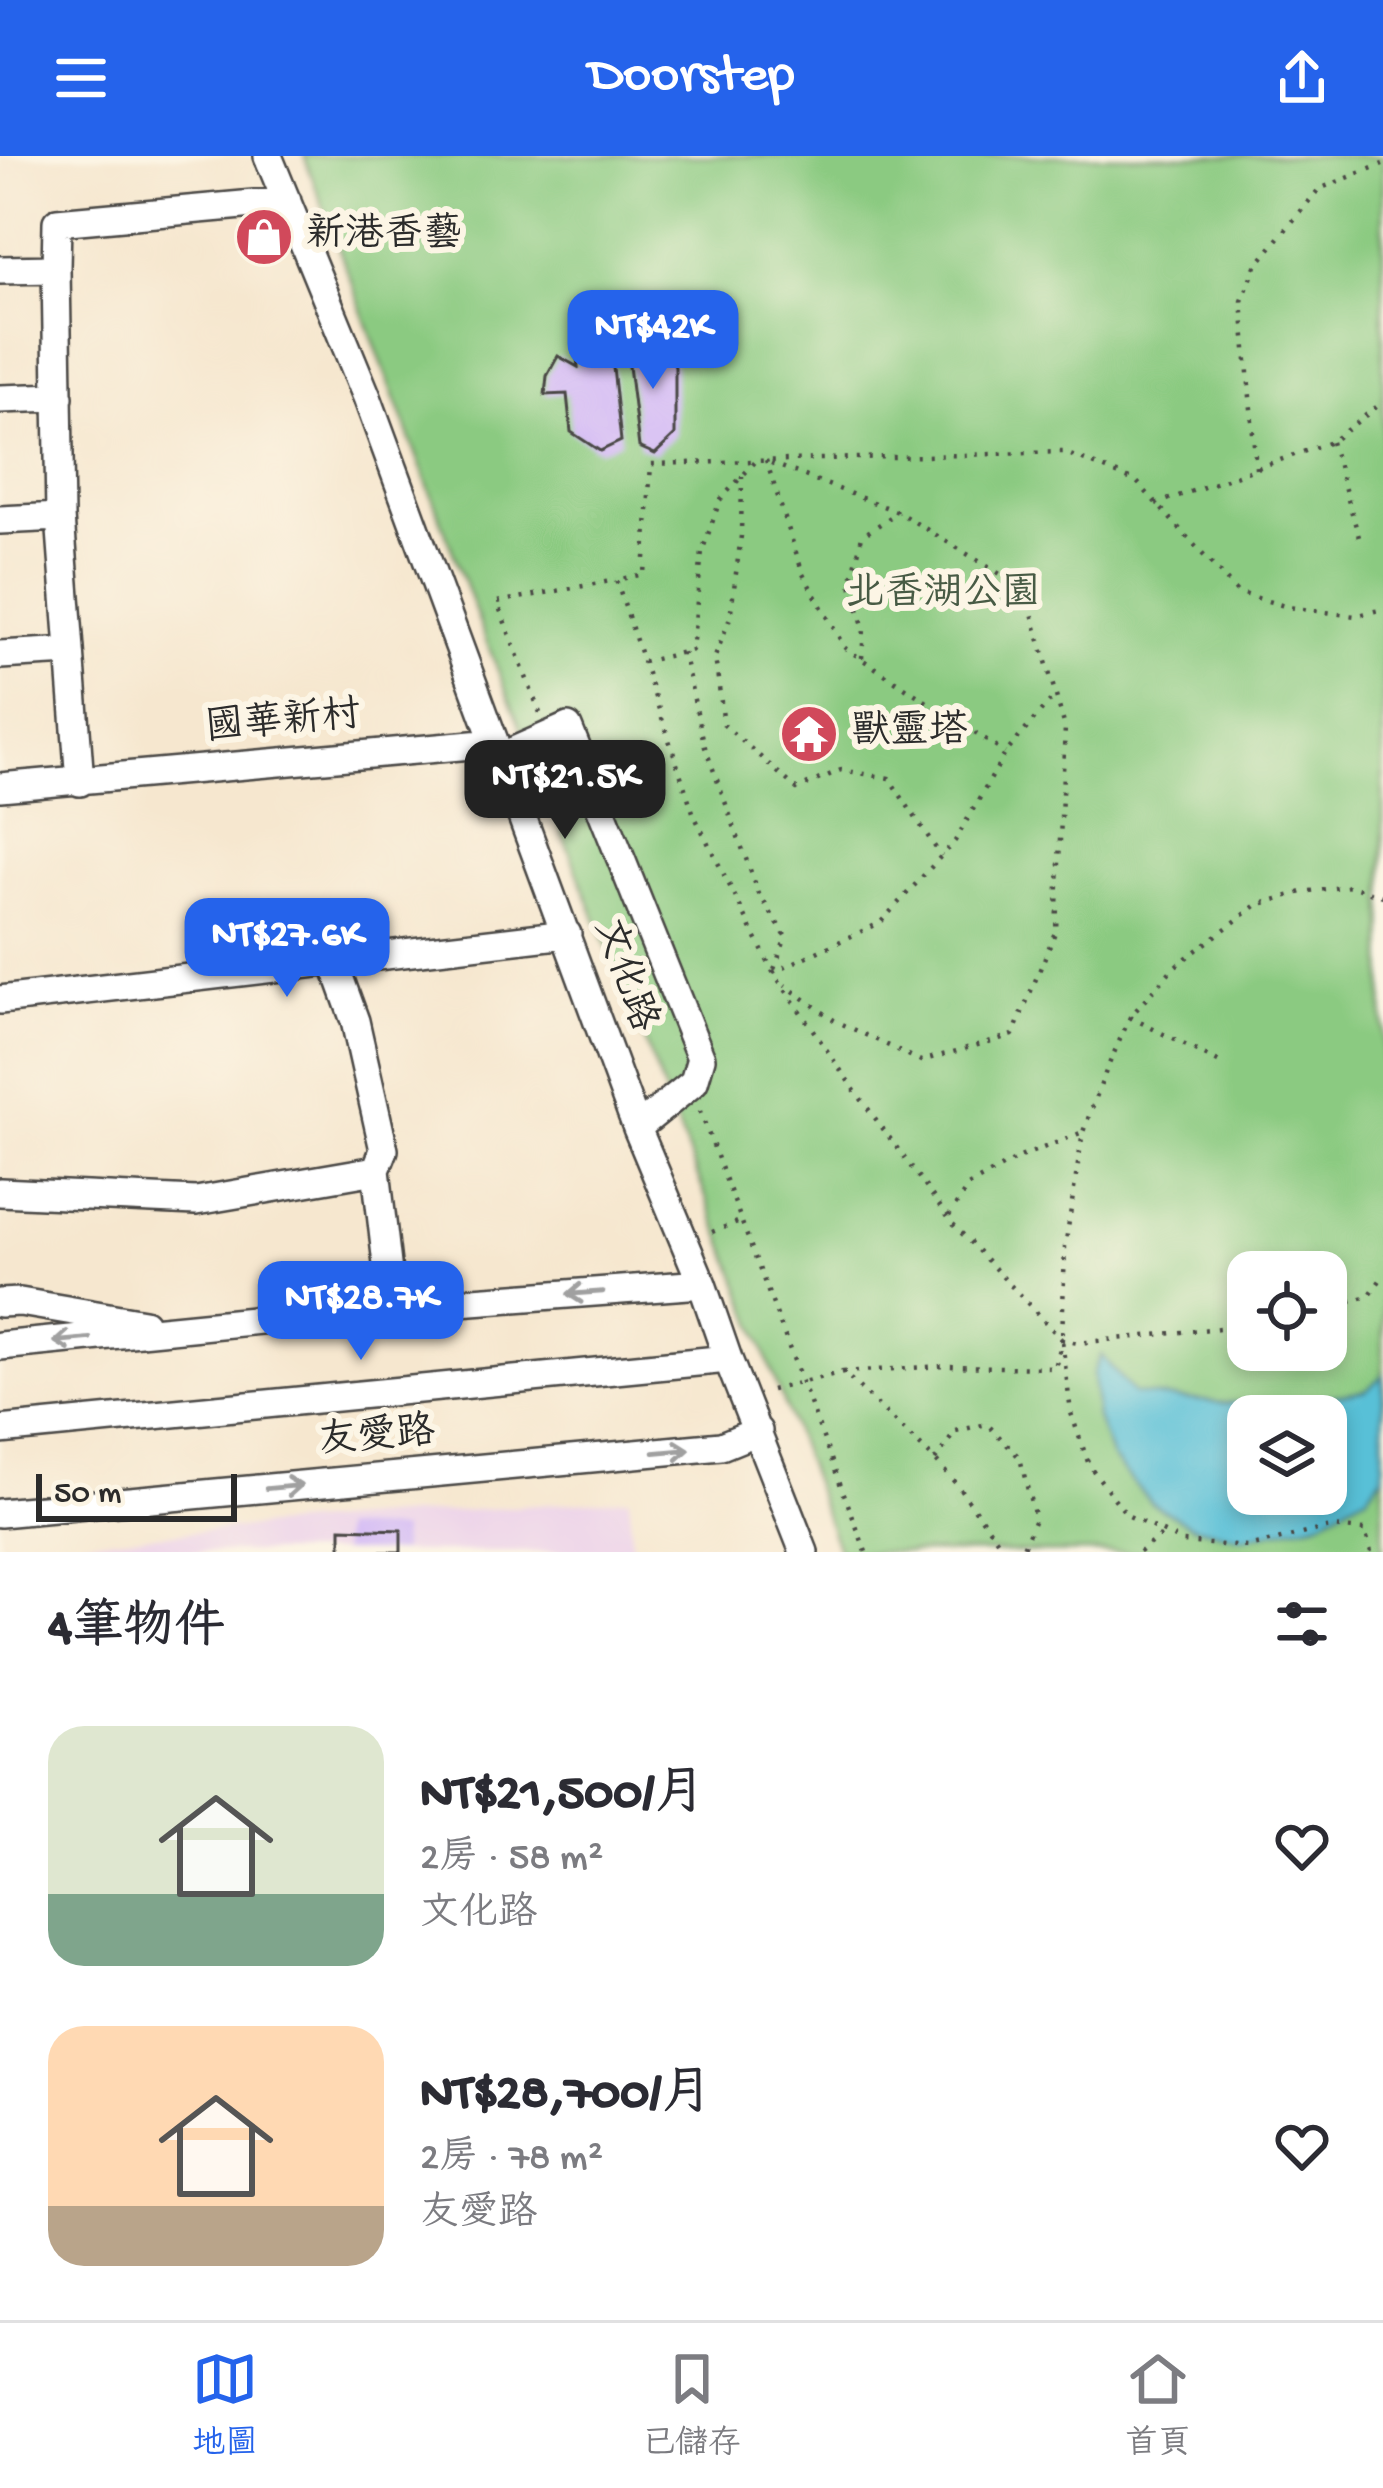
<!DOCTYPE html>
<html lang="zh-TW">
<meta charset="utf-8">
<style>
body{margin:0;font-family:"Gochi Hand","LXGW WenKai TC",sans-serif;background:#f2f2f3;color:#2b2b33;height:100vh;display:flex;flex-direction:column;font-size:45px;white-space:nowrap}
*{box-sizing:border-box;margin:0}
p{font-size:39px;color:#7c7c81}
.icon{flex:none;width:66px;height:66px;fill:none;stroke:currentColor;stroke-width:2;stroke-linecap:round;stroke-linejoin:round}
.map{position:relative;height:1396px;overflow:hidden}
.sheet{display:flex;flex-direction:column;background:#fff;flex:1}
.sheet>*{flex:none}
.buttons{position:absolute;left:1227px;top:1095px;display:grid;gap:24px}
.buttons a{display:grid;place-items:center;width:120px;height:120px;border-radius:24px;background:#fff;box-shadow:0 6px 18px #0003;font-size:60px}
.scale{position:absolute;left:36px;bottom:30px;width:201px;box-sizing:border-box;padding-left:12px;border:6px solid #2b2b2b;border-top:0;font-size:33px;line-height:42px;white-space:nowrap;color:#2b2b2b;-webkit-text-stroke:9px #fcf5e5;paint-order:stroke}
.price{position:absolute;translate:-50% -102px;padding:0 27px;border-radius:24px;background:#2563eb;color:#fff;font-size:39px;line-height:78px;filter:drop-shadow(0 3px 6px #0008)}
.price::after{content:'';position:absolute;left:50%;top:72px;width:36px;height:27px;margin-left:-18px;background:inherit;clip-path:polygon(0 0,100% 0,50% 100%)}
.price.selected{background:#222;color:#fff}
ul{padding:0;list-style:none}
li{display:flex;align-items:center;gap:36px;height:300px;padding:0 48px}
li span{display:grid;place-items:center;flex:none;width:336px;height:240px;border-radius:36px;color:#555}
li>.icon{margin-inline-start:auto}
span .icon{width:144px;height:144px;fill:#fffc;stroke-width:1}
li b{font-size:51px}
h2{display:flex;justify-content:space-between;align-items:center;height:144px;padding:0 48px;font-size:51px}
header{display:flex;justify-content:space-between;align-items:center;height:156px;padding:0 48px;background:#2563eb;color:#fff;font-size:54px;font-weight:600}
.menu{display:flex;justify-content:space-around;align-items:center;height:168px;border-top:3px solid #e1e1e2;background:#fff;font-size:33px;color:#7c7c81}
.menu a{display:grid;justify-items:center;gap:6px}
.menu .selected{color:#2563eb}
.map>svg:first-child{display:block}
.built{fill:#ecd1ea}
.green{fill:#8bca81;stroke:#5b7a56;stroke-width:3;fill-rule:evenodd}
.water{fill:#59c0d7;stroke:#427681;stroke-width:3;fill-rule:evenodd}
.building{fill:#cbaef9}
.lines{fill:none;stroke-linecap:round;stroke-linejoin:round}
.minor-casing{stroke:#494744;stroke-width:32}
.path{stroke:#494744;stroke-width:4.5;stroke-dasharray:3 9;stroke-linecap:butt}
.minor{stroke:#fff;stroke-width:27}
.oneway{stroke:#a0a0a0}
.labels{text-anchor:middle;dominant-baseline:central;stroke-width:12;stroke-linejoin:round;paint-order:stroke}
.poi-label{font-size:39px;fill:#2b2b2b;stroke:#fcf5e5;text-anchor:start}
.park-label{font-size:39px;fill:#485b45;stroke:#fcf5e5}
.street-label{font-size:39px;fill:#2b2b2b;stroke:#fcf5e5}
</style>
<header><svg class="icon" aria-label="menu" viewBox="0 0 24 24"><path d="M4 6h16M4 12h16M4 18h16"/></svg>Doorstep<svg class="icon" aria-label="share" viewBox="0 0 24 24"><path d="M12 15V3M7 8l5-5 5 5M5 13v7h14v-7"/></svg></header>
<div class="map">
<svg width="1383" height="1396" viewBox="0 0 1383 1396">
<rect width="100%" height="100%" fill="#fcf5e5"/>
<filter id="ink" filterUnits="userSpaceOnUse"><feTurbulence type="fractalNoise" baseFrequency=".00833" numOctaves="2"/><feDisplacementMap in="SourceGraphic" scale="24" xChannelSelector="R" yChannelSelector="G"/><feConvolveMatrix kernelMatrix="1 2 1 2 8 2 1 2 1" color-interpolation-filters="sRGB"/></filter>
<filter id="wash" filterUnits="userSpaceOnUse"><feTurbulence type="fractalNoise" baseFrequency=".004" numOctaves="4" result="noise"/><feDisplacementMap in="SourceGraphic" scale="48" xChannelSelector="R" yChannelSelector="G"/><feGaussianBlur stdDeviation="2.7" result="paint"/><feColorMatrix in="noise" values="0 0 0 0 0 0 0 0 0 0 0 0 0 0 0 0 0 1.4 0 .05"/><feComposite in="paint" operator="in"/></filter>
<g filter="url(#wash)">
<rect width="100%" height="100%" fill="#f6e7cf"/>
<!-- built -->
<path class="built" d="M 629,1342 L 632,1396 L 0,1396 L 0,1391 Z"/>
<!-- green -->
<path class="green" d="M 304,0 L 1383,0 L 1383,1396 L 839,1396 L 726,1092 L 487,487 ZM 1248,1116 L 1326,1116 L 1326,1194 L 1248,1194 ZM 1248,1260 L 1326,1260 L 1326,1338 L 1248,1338 Z"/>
<!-- water -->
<path class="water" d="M 1101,1199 L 1134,1238 L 1223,1247 L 1297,1246 L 1366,1234 L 1383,1219 L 1383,1319 L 1368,1338 L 1318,1366 L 1243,1382 L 1193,1370 L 1151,1347 L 1112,1302 L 1097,1262 L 1093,1217 ZM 1248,1260 L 1326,1260 L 1326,1338 L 1248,1338 Z"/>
<g id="blocks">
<!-- building -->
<path class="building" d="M 663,180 L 675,211 L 675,279 L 655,298 L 639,291 L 626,186 Z
M 576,191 L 611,193 L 621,285 L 600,295 L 571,276 L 567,238 L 545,239 L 547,220 L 558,200 L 578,211 Z
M 341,1372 L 401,1374 L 401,1396 L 341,1396 Z"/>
</g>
</g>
<g filter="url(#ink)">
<use href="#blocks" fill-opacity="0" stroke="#494744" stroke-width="3"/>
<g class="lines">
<!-- minor casing -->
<g class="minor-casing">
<path id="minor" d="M 268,0 L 367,241 L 637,972 L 702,1128 L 728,1203 L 804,1396
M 56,113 L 57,66 L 287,45
M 0,114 L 56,113 L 60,361 L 80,626
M 0,243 L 59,241
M 0,364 L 60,361
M 0,499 L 70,495
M 498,602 L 568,571 L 701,902 L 694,926 L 637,972
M 0,631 L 494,587
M 0,844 L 567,778
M 376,1014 L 392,1151
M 0,1036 L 196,1045 L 376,1014 L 384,994 L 355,865 L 334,807
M 0,1147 L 20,1146 L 144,1167
M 0,1190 L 392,1151 L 702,1128
M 0,1274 L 728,1203
M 0,1357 L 721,1290 L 758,1275"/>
</g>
<!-- path -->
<path class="path" d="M 1331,286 L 1359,381
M 766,304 L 803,418 L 845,492 L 1005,597
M 771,307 L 898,356 L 1025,433 L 1065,571 L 1056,774 L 1013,879 L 921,905 L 834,864 L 785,829
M 1256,313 L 1242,145 L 1256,110 L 1319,33 L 1383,8
M 742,320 L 741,380 L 730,462 L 715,501 L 724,569 L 797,633 L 841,614 L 889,622 L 941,700
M 1156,348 L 1331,286 L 1383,246
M 683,496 L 705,591 L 759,738 L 786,781 L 773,816
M 862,502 L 864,473 L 851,428 L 862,380 L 898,356
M 643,506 L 692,494 L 702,396 L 720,344 L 757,304
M 540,557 L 497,446 L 616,424
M 773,816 L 880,767 L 955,685 L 1005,598 L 1055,539
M 1130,861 L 1226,910
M 700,955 L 866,1396
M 949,1060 L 968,1030 L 1020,1001 L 1083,976
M 712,1076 L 740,1065
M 1326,1151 L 1369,1140 L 1383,1120
M 1062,1184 L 953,1068 L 853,932 L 773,816 L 694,659 L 616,424 L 644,418 L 651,308 L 1063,296 L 1137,326 L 1237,436 L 1288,451 L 1355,460 L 1383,453
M 843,1216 L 944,1210 L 1055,1212 L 1062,1184 L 1078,1187 L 1248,1169
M 771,1234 L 843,1216 L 935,1304 L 958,1330 L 1006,1396
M 935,1304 L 956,1275 L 987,1268 L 1020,1302 L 1035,1363 L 1021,1396
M 1139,1396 L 1163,1378
M 1371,1396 L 1365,1374 L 1330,1371 L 1248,1391 L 1183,1386 L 1127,1359 L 1089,1309 L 1071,1257 L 1062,1184 L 1065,1091 L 1083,976 L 1106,915 L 1130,861 L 1174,811 L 1257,749 L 1302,736 L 1350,730 L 1383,740"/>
<!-- minor -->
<use href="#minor" class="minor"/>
</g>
<!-- one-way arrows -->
<defs><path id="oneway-shaft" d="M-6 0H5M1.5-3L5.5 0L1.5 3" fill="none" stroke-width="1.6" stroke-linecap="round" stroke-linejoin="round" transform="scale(3)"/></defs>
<g class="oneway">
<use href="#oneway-shaft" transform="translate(585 1137) rotate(176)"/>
<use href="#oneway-shaft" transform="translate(72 1184) rotate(175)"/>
<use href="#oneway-shaft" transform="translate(672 1295) rotate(-5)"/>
<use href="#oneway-shaft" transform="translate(284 1331) rotate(-5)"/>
</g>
</g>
<!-- icons -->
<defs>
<g id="shop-disc" transform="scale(3)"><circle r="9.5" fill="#d1495b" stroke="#fcf5e5"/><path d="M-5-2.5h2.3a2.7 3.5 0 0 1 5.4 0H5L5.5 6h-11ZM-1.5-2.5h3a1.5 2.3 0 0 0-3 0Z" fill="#fff"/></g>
<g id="temple-disc" transform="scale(3)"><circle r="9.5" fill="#d1495b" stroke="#fcf5e5"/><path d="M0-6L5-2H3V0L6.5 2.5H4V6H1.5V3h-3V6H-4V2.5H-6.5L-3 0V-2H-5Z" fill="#fff"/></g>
</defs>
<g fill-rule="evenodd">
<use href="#shop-disc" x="264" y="81"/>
<use href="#temple-disc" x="809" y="578"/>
</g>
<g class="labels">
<!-- poi labels -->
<g class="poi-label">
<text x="306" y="81">新港香藝</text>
<text x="851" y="578">獸靈塔</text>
</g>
<!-- park labels -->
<g class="park-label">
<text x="943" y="440">北香湖公園</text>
</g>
<!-- street labels -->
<g class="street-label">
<text transform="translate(283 568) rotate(-5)">國華新村</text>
<text transform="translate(623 820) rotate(70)">文化路</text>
<text transform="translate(377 1283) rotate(-5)">友愛路</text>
</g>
</g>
</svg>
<div class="buttons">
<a><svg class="icon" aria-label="locate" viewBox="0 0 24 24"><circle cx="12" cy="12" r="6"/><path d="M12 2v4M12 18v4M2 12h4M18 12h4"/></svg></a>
<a><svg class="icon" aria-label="layers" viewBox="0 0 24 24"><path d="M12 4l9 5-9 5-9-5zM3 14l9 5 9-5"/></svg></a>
</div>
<div class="scale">50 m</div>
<b class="price" style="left:653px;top:236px">NT$42K</b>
<b class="price selected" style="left:565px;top:686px">NT$21.5K</b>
<b class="price" style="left:287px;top:844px">NT$27.6K</b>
<b class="price" style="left:361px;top:1207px">NT$28.7K</b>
</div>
<section class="sheet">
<h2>4筆物件<svg class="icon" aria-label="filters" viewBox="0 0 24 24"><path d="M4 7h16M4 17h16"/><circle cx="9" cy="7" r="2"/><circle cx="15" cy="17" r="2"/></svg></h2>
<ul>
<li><span style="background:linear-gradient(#dfe7d0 70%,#7fa58c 0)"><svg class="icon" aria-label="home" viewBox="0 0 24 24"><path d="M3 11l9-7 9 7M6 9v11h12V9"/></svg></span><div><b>NT$21,500/月</b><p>2房 · 58 m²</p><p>文化路</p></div><svg class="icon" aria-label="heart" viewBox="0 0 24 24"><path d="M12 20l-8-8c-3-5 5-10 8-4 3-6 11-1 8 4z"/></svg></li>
<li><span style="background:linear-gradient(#ffd9b3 75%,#b9a48a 0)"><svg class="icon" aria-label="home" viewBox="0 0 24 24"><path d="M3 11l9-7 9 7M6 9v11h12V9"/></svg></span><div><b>NT$28,700/月</b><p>2房 · 78 m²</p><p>友愛路</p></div><svg class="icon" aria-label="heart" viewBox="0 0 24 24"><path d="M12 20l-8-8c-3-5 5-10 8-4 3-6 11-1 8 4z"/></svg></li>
</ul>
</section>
<nav class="menu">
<a class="selected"><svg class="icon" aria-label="map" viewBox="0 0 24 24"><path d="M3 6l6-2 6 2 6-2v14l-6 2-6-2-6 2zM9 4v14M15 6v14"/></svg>地圖</a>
<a><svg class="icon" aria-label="saved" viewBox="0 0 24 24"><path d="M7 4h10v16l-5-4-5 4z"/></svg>已儲存</a>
<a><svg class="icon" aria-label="home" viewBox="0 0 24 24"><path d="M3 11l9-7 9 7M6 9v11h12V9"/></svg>首頁</a>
</nav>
